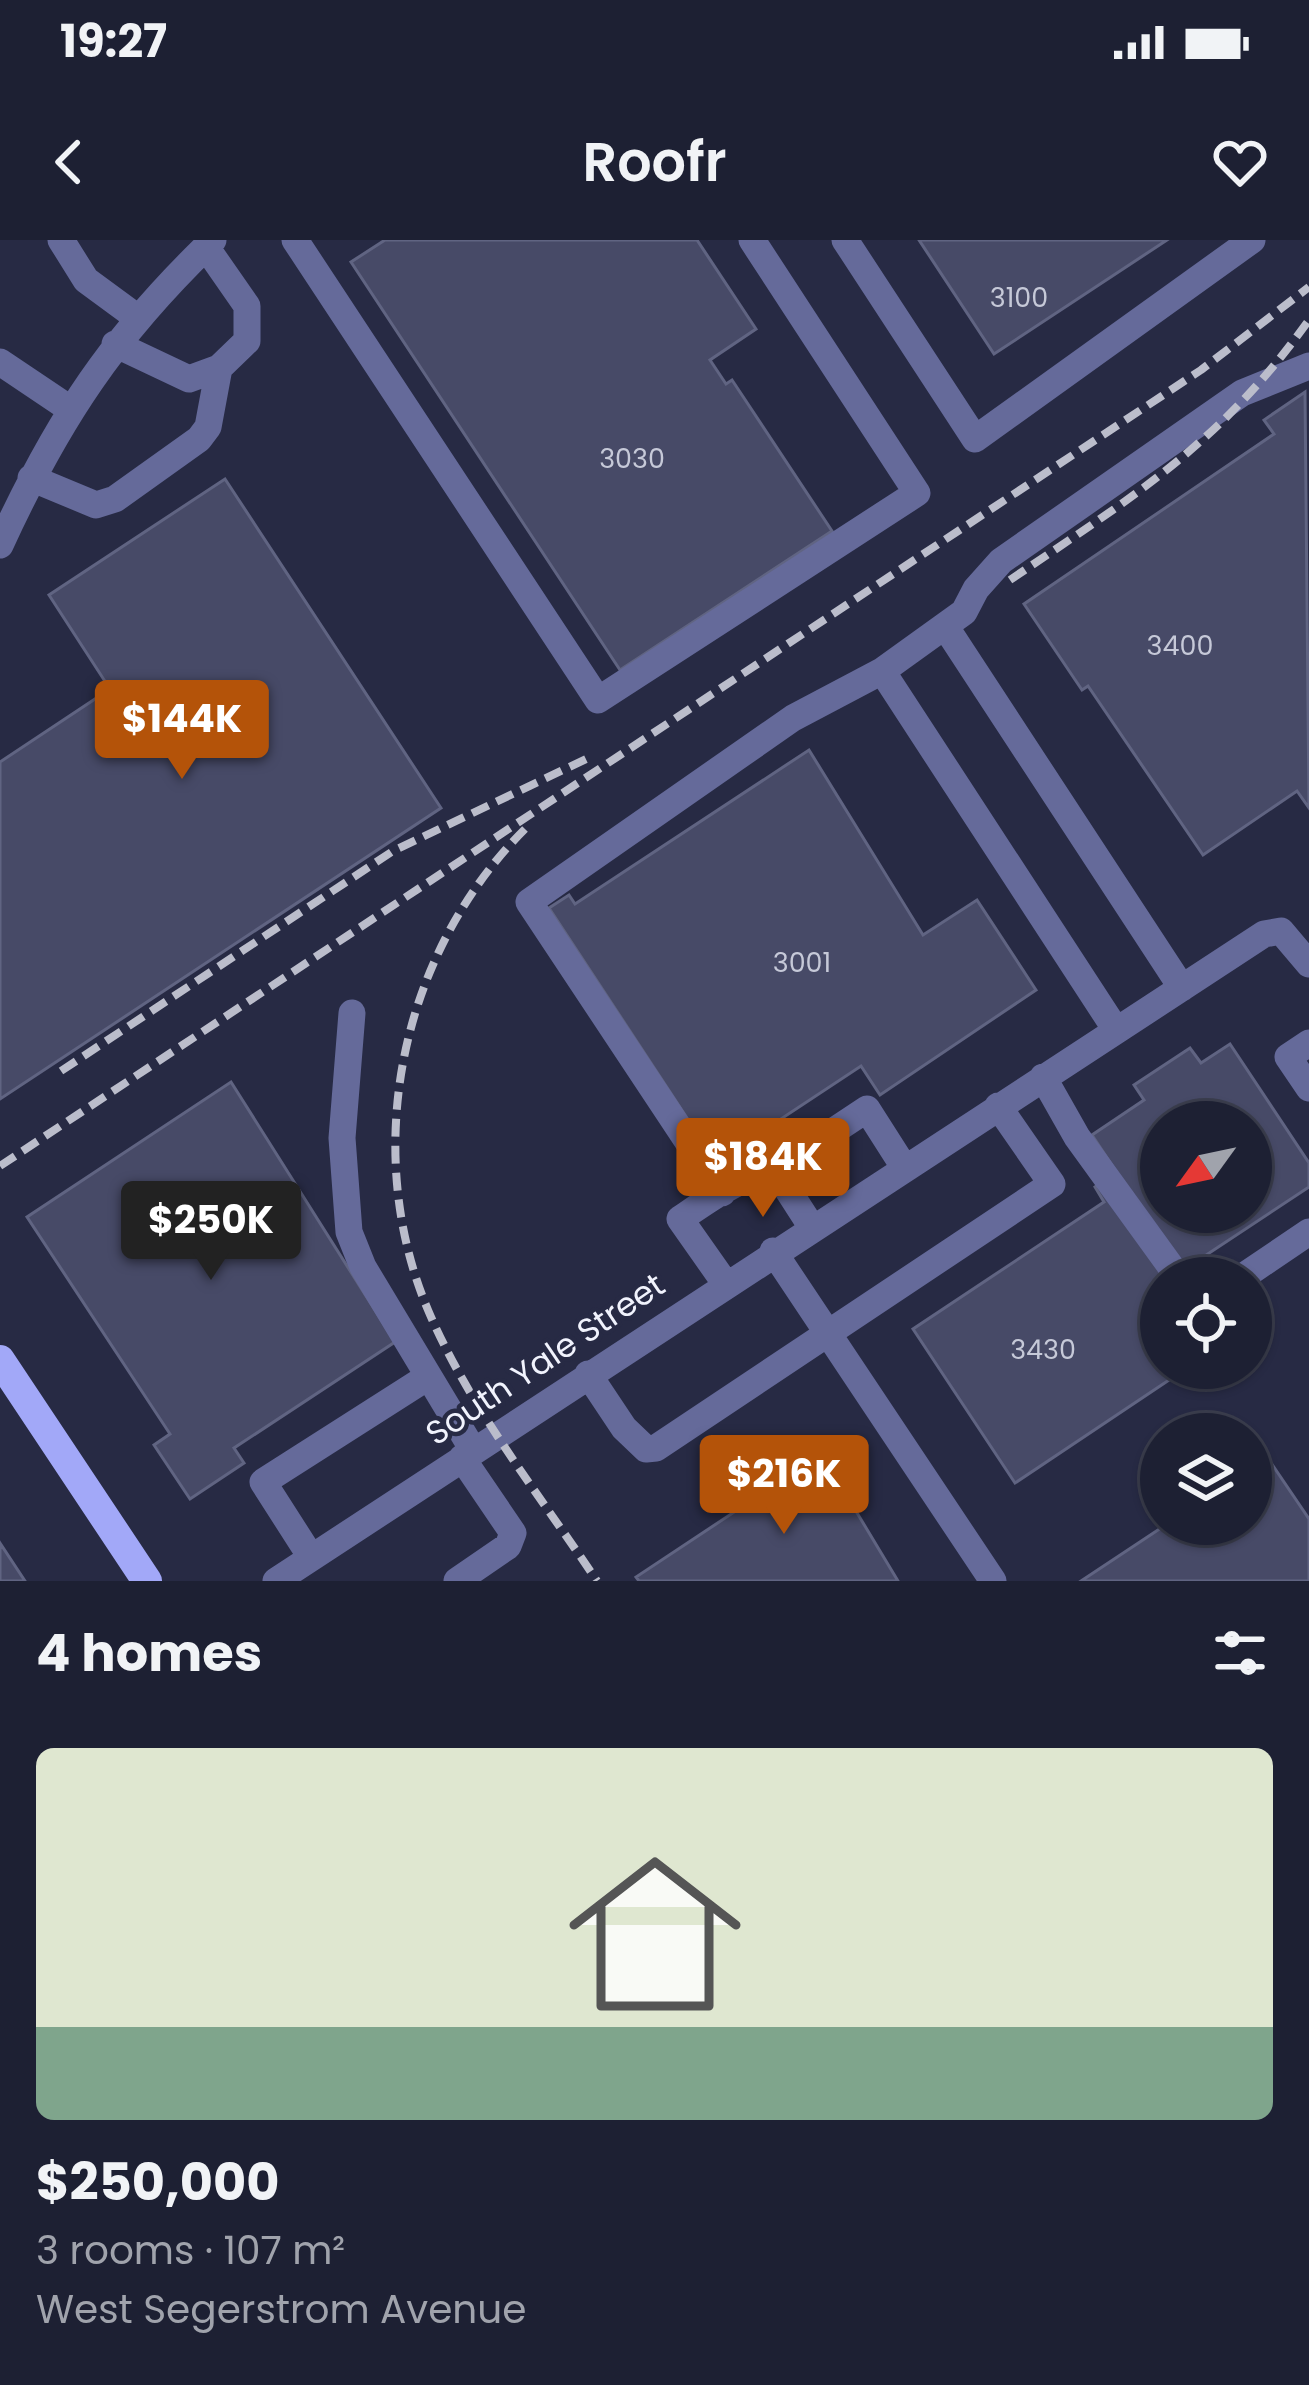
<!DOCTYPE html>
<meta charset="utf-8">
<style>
body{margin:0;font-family:Poppins,sans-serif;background:#2a2d3f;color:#f1f3f6;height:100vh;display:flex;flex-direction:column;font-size:45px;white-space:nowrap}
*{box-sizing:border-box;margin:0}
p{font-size:39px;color:#a0a3ac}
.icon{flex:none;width:66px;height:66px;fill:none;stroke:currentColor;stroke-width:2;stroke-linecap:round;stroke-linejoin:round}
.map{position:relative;height:1341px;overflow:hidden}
.details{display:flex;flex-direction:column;background:#1d2033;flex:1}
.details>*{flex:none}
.needle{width:78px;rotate:237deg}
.buttons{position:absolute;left:1140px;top:861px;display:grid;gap:24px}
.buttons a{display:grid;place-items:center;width:132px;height:132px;border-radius:50%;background:#1d2033;box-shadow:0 3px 9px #0004,0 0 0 3px #3b3e4e;font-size:60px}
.price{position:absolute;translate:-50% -102px;padding:0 27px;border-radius:12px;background:#b45309;color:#fff;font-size:39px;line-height:78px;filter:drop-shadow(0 3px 6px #0008)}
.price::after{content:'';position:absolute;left:50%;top:72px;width:36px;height:27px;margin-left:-18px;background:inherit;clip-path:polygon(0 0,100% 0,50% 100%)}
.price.on{background:#222;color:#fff}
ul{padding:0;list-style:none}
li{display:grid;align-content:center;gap:24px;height:636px;padding:0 36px}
li span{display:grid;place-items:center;height:372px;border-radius:18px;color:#555}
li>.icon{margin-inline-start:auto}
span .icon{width:216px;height:216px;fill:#fffc;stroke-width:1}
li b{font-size:51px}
h2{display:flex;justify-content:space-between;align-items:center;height:144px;padding:0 36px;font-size:51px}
.status{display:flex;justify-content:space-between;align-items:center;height:84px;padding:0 60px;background:#1d2033;direction:ltr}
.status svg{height:33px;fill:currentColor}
header{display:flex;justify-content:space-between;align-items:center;height:156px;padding:0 36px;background:#1d2033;font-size:54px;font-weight:600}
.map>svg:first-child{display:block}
.building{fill:#474a67;stroke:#606482;stroke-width:3;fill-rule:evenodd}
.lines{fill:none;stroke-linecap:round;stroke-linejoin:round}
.minor{stroke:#656a9a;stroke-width:27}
.major{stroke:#a2a8f8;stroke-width:30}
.rail{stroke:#bbbdcb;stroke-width:8;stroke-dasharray:18 9;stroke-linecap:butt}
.labels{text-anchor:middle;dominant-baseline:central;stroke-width:9;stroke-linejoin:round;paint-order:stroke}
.number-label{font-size:27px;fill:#c6c9d8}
.street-label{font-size:33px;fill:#f1f3fd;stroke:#272a44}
</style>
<div class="status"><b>19:27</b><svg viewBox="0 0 49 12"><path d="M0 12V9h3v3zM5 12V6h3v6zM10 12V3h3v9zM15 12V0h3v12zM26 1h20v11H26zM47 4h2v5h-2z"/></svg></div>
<header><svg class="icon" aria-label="back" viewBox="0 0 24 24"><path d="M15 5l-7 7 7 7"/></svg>Roofr<svg class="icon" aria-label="heart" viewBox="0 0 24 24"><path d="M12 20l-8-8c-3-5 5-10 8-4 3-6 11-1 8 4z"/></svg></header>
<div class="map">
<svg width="1309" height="1341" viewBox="0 0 1309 1341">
<rect width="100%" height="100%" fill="#272a44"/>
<!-- building -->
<path class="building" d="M 385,0 L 697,0 L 756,89 L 710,120 L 726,144 L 732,140 L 832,291 L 620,430 L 351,22 Z
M 919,0 L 1167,0 L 994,114 Z
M 1305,152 L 1309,568 L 1297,551 L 1203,615 L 1088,446 L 1082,450 L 1024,364 L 1274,194 L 1264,180 Z
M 225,239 L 441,568 L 0,859 L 0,522 L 110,449 L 49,355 Z
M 809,510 L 923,695 L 977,660 L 1036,750 L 880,855 L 861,826 L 716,922 L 549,668 L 569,655 L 575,664 Z
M 1230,804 L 1309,923 L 1309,947 L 1182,1031 L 1092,895 L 1144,860 L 1134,845 L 1190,808 L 1201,823 ZM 1161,882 L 1251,882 L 1251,972 L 1161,972 Z
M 231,842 L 395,1102 L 234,1208 L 244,1223 L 190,1259 L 154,1205 L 170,1194 L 27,977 Z
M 1106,939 L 1172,1038 L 1161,1038 L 1161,1128 L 1187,1128 L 1015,1243 L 913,1089 L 1104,962 L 1095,947 Z
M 818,1208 L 898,1341 L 639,1341 L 636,1337 L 772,1247 L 767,1241 Z
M 1267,1217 L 1309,1279 L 1309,1341 L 1081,1341 L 1167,1284 L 1251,1284 L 1251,1228 Z
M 0,1303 L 25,1341 L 0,1341 Z"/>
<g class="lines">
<!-- minor -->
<path class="minor" d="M 61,0 L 86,40 L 135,76
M 295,0 L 598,460 L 917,253 L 752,0
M 845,0 L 975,199 L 1252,0
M 115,104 L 189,139 L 219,128 L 247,101 L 247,66 L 206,7
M 0,122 L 70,169
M 31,238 L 96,265 L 115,259 L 199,199 L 208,187 L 219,128
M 0,305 C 58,179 113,96 213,0
M 945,386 L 1182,748
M 352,773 L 342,898 L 349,992 L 363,1027 L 473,1210
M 1116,790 L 882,431 L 964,372 L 976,349 L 1001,321 L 1242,153 L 1309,126
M 1309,803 L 1288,817 L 1309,848
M 1043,837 L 1077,897 L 1179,1038
M 775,930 L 867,869 L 904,927
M 722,953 L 529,662 L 793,478 L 882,431
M 773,1011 L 993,1341
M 1241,1038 L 1309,992
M 725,1043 L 680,979 C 708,960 742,935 775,930 L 811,986
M 588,1134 L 624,1188 L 646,1209 L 656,1208 L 1052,944 L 998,866
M 311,1317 L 263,1242 L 426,1138
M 276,1341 L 1264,694 L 1281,691 L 1309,724
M 457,1341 L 508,1306 L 513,1293 L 462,1218"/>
<!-- major -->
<path class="major" d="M 0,1120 L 147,1341"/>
<!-- rail -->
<path class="rail" d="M 1010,340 C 1134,256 1220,204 1309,80
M 525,589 C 401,712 360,909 428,1070 C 469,1167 539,1254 597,1341
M 61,831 L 393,611 L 586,519
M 0,926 L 1201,130 L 1309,47"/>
</g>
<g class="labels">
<!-- number labels -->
<g class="number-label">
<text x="1019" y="57">3100</text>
<text x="632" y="218">3030</text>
<text x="1180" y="405">3400</text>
<text x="802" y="722">3001</text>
<text x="1043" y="1109">3430</text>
</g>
<!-- street labels -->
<g class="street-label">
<text transform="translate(545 1119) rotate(-34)">South Yale Street</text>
</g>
</g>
</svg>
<div class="buttons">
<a><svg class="needle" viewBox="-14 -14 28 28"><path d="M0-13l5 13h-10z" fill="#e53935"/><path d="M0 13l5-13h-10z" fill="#a0a3ac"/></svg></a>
<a><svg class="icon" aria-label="locate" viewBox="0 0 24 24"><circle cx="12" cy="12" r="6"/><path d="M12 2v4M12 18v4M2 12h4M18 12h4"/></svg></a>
<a><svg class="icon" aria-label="layers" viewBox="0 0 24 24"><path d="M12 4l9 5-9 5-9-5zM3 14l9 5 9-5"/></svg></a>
</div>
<b class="price" style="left:182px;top:542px">$144K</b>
<b class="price" style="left:763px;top:980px">$184K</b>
<b class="price on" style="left:211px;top:1043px">$250K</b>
<b class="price" style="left:784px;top:1297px">$216K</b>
</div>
<section class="details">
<h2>4 homes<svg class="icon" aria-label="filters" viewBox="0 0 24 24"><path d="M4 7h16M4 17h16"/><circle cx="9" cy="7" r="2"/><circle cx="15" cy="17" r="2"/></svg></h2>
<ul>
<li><span style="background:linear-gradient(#dfe7d0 75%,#7fa58c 0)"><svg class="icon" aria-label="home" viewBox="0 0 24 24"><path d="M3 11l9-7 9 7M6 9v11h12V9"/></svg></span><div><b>$250,000</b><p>3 rooms · 107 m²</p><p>West Segerstrom Avenue</p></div></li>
</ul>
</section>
